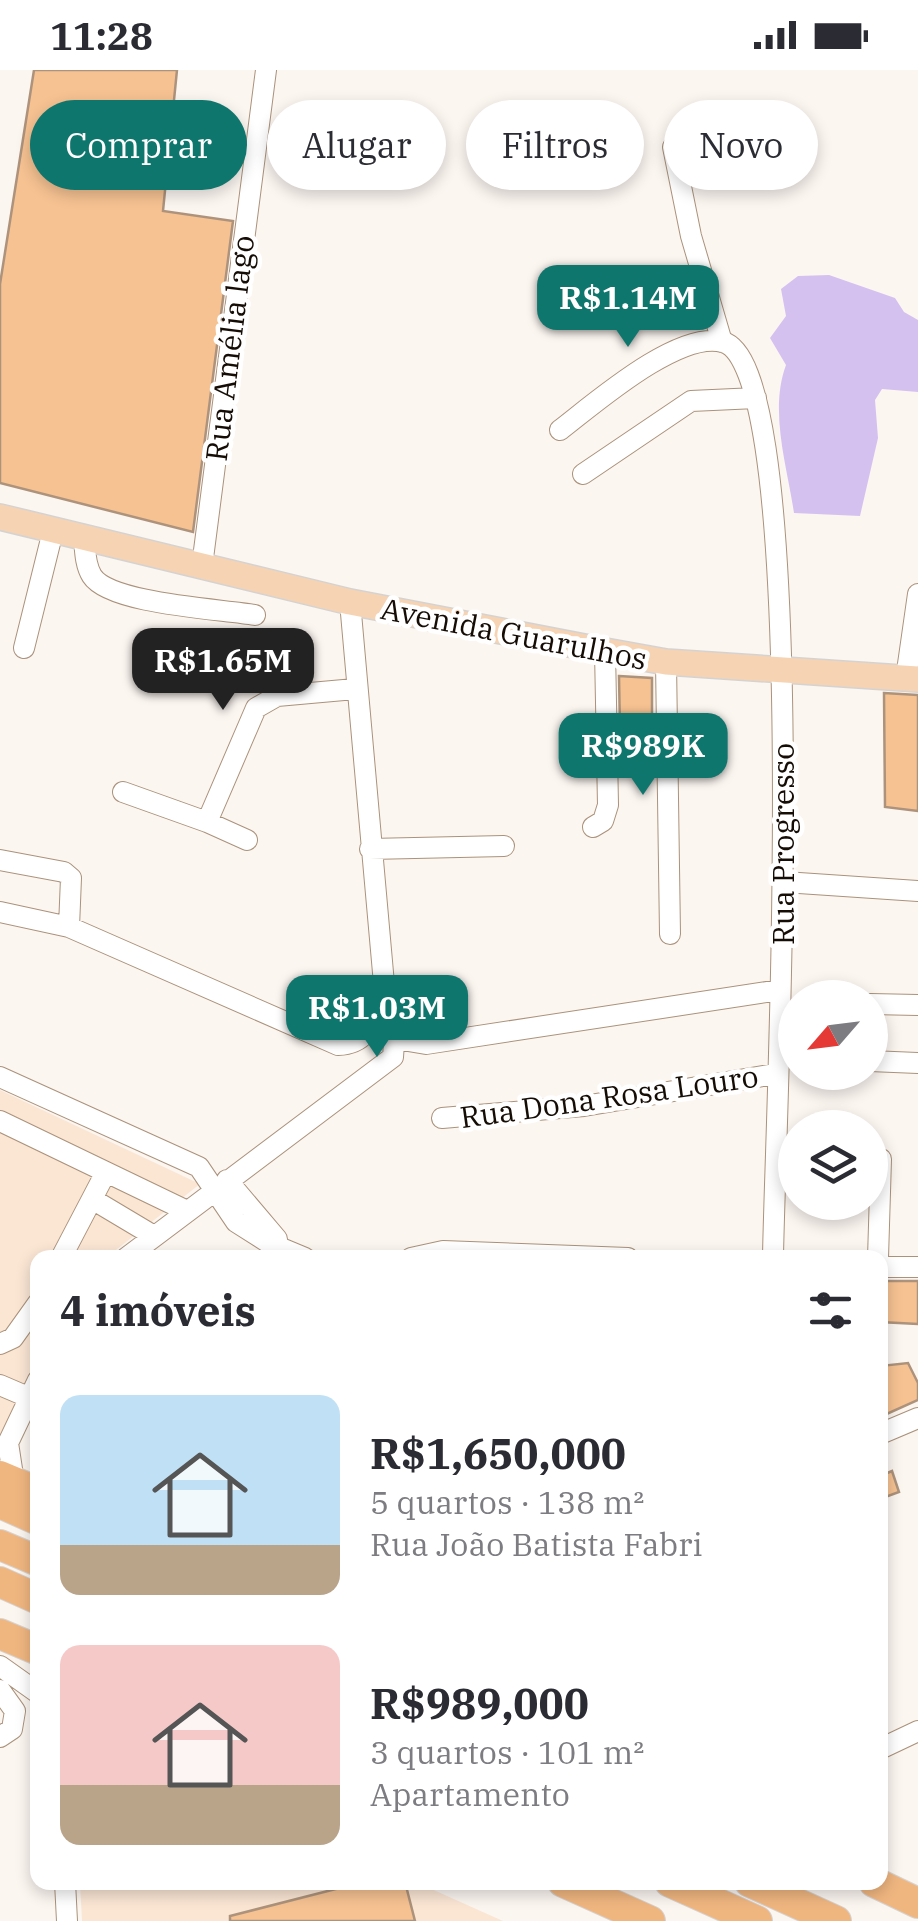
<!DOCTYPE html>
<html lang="pt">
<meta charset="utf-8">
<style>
body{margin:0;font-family:"IBM Plex Serif",serif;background:#f2f2f3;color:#2b2b33;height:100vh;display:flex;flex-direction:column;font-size:38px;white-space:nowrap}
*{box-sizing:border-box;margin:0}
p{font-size:32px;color:#7c7c81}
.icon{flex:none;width:55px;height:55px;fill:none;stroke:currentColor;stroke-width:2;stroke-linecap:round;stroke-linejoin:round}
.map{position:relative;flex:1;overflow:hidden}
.sheet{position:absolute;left:30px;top:1180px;width:858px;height:640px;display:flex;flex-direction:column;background:#fff;border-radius:20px;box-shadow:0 5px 15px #0003}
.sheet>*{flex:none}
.banner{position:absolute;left:30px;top:30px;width:860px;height:90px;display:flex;gap:20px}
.needle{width:65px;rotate:242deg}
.buttons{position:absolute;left:778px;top:910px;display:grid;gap:20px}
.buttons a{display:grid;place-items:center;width:110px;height:110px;border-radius:50%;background:#fff;box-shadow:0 5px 15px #0003;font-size:50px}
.price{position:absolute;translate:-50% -85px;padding:0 22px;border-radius:20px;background:#0f766e;color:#fff;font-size:32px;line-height:65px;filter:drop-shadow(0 2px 5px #0008)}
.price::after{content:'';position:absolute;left:50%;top:60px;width:30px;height:22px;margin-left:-15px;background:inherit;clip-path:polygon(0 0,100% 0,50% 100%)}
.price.current{background:#222;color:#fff}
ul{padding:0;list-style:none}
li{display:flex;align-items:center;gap:30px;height:250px;padding:0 30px}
li span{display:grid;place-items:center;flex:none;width:280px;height:200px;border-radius:20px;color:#555}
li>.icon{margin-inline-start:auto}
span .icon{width:120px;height:120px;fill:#fffc;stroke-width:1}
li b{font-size:42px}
h2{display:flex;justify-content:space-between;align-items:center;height:120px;padding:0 30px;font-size:42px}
.tag{padding:0 35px;border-radius:45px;background:#fff;box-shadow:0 5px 15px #0003;font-size:35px;line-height:90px}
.tag.current{background:#0f766e;color:#fff}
.status{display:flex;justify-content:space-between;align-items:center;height:70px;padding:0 50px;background:#fff;direction:ltr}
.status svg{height:28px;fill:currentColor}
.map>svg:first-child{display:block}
.built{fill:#fbe6d4}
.green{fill:#d4c1f0}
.building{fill:#f6c292;stroke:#ad937c;stroke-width:2.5}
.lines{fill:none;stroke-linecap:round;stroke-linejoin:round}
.minor-casing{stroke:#ab927b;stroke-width:22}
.major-casing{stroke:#d5d3d2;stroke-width:28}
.highway-casing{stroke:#d5d3d2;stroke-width:32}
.minor{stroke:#fff;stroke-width:20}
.major{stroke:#f6d3b3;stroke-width:25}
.highway{stroke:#f0b680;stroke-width:30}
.labels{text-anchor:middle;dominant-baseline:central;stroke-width:9;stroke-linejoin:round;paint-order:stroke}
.street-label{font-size:30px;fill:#150c05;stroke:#fff}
</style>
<div class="status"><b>11:28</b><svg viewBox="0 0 49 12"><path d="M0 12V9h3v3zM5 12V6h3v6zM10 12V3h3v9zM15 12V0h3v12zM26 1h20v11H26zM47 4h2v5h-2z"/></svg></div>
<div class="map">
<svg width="918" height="1851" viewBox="0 0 918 1851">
<rect width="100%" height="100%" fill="#fcf6f1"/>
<!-- built -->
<path class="built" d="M 0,1020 L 200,1114 L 107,1187 L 38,1188 L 37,1290 L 0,1370 Z
M 80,1813 L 418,1813 L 503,1851 L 82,1851 Z"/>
<!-- green -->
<path class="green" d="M 829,205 L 895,228 L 904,242 L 918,250 L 918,322 L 882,319 L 875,330 L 878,368 L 860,446 L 794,443 C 787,396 769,341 786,295 L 770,268 L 786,246 L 781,219 L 798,206 Z"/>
<!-- building -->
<path class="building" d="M 34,0 L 177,0 L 163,141 L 233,151 L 193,462 L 0,413 L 0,214 Z
M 619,606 L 652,608 L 652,659 L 620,659 Z
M 884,623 L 918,625 L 918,741 L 885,737 Z
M 881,1211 L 918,1211 L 918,1254 L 880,1252 Z
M 908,1293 L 918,1313 L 918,1330 L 880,1347 L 880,1296 Z
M 892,1401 L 899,1422 L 880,1429 L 880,1406 Z
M 363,1812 L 405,1812 L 415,1851 L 230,1851 L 230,1846 Z"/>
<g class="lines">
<!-- minor casing -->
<g class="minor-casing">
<path id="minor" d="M 673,77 L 691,166 L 722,272
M 560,360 C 594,334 678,260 723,272 C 815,297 774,1077 773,1188
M 583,404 L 691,331 L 756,328
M 84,468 C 85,480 85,495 92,506 C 110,534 221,539 255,545
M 202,496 L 266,0
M 24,578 L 53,461
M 666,592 L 670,864
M 906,608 L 918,524
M 123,722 L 207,752 L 256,638 L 277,626 L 355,619
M 207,752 L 247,770
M 593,757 L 603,751 L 608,735 L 605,581
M 370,779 L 504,776
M 0,790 L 64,802 L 71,808 L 69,857
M 784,812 L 918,821
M 0,842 L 69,857 L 338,975 C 369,974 374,950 385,925
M 870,934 L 918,935
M 396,969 L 426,974 L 780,920
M 870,991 L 918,993
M 0,1007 L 199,1097 L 236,1152 L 269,1173 L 305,1188
M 442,1048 L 584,1036 L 775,1004
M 0,1051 L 187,1141
M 227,1110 L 277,1169
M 92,1129 L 154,1166
M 61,1188 L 106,1102
M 126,1188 L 393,987 L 395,959 L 385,925 L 350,532
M 411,1188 L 443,1181 L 628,1188
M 878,1188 L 881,1089
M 880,1197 L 918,1197
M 0,1274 L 13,1268 L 38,1233
M 0,1315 L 28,1327
M 880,1364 L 918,1348
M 14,1412 L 8,1373 L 38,1310
M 0,1596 L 38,1623
M 0,1620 L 15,1641 L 12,1659 L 0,1667
M 880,1679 L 918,1661
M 65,1812 L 67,1851"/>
</g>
<!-- major casing -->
<g class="major-casing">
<path id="major" d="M 0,447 L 350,532 L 605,581 L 666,592 L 918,609"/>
</g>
<!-- highway casing -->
<g class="highway-casing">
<path id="highway" d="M 0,1406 L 38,1422
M 0,1433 L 38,1450
M 0,1475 L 38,1491
M 0,1512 L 38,1529
M 0,1564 L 38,1580
M 563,1812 L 650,1851
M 670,1812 L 757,1851
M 750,1812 L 836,1851
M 874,1812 L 918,1833"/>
</g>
<!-- minor -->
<use href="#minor" class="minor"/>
<!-- major -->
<use href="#major" class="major"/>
<!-- highway -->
<use href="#highway" class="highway"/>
</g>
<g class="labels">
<!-- street labels -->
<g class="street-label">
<text transform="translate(229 278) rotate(-83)">Rua Amélia lago</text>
<text transform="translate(514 563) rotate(11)">Avenida Guarulhos</text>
<text transform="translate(782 774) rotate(-90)">Rua Progresso</text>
<text transform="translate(609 1026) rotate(-8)">Rua Dona Rosa Louro</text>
</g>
</g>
</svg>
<div class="buttons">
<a><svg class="needle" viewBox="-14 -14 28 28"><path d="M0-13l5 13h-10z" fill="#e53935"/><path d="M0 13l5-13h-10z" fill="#7c7c81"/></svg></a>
<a><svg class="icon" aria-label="layers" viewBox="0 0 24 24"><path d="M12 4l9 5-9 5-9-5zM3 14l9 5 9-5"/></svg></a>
</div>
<b class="price" style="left:628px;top:280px">R$1.14M</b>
<b class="price current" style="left:223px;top:643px">R$1.65M</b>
<b class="price" style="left:643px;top:728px">R$989K</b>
<b class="price" style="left:377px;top:990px">R$1.03M</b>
<div class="banner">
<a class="tag current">Comprar</a>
<a class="tag">Alugar</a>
<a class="tag">Filtros</a>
<a class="tag">Novo</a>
</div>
<section class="sheet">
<h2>4 imóveis<svg class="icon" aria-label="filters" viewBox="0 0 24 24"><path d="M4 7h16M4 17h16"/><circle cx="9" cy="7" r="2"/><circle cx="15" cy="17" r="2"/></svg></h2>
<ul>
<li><span style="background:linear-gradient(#bfe0f5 75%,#b9a48a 0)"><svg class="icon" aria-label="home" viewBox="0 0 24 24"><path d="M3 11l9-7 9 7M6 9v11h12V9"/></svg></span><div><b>R$1,650,000</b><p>5 quartos · 138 m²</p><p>Rua João Batista Fabri</p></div></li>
<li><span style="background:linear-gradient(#f6c9c9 70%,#b9a48a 0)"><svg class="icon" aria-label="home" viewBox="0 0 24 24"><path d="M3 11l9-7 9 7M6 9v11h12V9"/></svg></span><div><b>R$989,000</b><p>3 quartos · 101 m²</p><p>Apartamento</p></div></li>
</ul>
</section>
</div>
